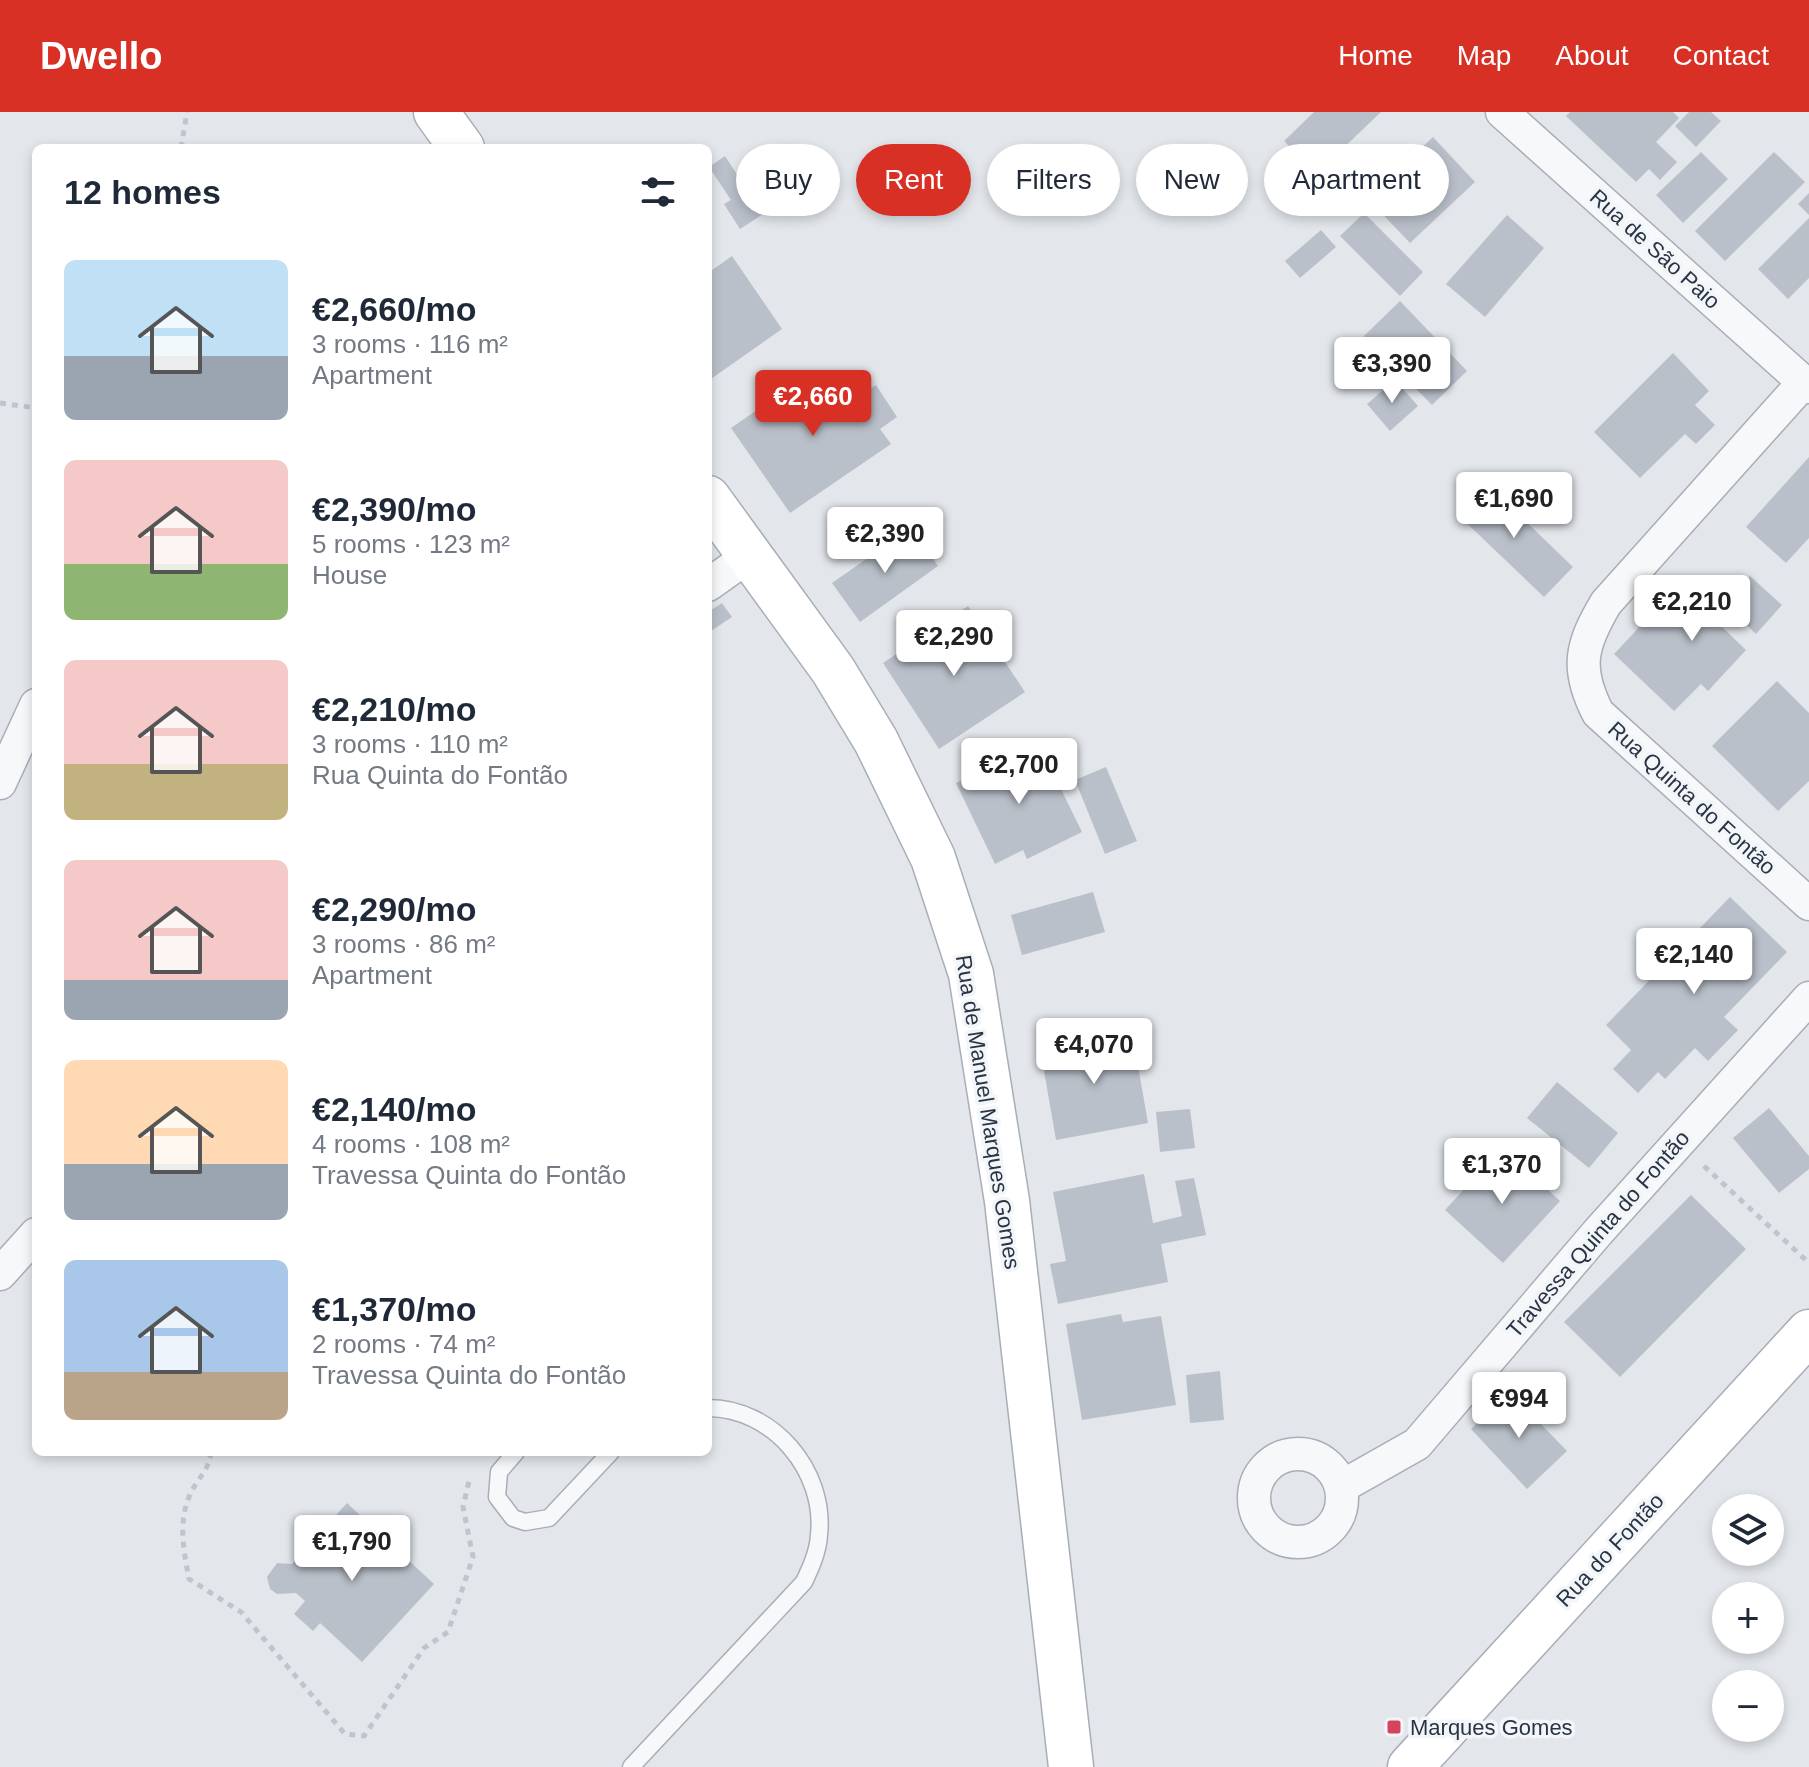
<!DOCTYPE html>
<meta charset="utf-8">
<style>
body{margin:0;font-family:Helvetica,sans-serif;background:#f6f6f7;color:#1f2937;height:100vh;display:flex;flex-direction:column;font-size:30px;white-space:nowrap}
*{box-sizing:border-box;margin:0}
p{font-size:26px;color:#747a83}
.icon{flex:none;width:44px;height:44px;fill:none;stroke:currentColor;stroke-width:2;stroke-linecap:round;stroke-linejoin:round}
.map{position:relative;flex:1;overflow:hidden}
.sheet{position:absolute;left:32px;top:32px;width:680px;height:1312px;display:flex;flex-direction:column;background:#fff;border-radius:12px;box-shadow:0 4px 12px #0003}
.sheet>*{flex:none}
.guide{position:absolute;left:736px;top:32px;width:760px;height:72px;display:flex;gap:16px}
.tools{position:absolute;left:1712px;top:1382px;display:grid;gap:16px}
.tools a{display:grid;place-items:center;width:72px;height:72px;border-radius:50%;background:#fff;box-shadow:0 4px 12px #0003;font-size:40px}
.price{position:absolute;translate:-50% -68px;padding:0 18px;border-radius:8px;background:#fff;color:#222;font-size:26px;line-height:52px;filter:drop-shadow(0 2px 4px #0008)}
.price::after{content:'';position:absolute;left:50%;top:48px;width:24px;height:18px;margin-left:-12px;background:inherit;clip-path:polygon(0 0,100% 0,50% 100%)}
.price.selected{background:#d93025;color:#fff}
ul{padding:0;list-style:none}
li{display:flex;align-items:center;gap:24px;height:200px;padding:0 32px}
li span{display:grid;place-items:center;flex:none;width:224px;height:160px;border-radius:12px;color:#555}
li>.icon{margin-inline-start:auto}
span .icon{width:96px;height:96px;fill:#fffc;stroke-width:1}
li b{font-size:34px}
h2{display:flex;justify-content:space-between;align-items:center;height:96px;padding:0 32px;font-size:34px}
.chip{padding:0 28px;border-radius:36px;background:#fff;box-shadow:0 4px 12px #0003;font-size:28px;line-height:72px}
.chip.selected{background:#d93025;color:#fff}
header{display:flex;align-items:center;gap:48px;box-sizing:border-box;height:112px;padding:0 40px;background:#d93025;color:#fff}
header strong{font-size:38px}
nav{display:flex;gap:44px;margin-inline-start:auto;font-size:28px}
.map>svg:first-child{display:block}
.building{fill:#bac0ca}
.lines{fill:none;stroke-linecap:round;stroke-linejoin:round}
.lane-casing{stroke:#a8aeb7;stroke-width:19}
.street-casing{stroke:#a8aeb7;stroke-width:35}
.secondary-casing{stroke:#a8aeb7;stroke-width:47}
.path{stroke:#c1c5cb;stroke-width:5;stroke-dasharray:6 6;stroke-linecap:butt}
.lane{stroke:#f6f8fa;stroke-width:16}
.street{stroke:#f6f8fa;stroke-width:32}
.secondary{stroke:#fff;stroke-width:44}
.poi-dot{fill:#d6435d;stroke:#f3f6f9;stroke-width:3}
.labels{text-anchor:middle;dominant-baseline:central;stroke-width:7;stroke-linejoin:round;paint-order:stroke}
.street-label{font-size:22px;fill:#2a3445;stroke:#f3f6f9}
.poi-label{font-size:22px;fill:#2a3445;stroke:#f3f6f9;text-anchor:start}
</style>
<header>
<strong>Dwello</strong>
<nav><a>Home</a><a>Map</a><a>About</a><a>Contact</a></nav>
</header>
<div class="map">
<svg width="1809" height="1655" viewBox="0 0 1809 1655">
<rect width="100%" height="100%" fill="#e3e7ec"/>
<!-- building -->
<path class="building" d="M 1314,0 L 1381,0 L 1316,62 L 1284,29 Z
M 1570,0 L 1673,0 L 1679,6 L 1656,30 L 1677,50 L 1660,68 L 1649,57 L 1636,70 L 1566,4 Z
M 1689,0 L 1711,0 L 1721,9 L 1696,35 L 1675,14 Z
M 1433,25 L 1475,70 L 1410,131 L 1367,86 Z
M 1701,40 L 1728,67 L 1683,111 L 1656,83 Z
M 1774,40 L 1805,70 L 1725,149 L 1695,119 Z
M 725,44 L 763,102 L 740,117 L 724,92 L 731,88 L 709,55 Z
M 1809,81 L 1809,103 L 1798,92 Z
M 1364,101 L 1423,160 L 1400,184 L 1340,124 Z
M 1507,103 L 1544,136 L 1485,205 L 1446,172 Z
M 1809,106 L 1809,166 L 1788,187 L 1758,157 Z
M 1321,118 L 1336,135 L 1300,166 L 1285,149 Z
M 732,144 L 782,217 L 708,269 L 708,161 Z
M 1400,189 L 1467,259 L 1432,293 L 1364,224 Z
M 1673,241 L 1709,279 L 1695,293 L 1715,313 L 1696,332 L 1685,322 L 1640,366 L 1594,320 Z
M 815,258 L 842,296 L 876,273 L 897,305 L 880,317 L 891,332 L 790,401 L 731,316 Z
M 1395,268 L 1418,294 L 1390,319 L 1367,292 Z
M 1809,345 L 1809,426 L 1786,451 L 1746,415 Z
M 1485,370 L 1573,455 L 1544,485 L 1456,401 Z
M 911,416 L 938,454 L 860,510 L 832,471 Z
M 1750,464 L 1782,493 L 1756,522 L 1733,500 L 1720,513 L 1746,538 L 1708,579 L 1701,572 L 1674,599 L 1614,542 L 1674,478 L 1709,512 Z
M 722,491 L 732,505 L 711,519 L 708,500 Z
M 968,494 L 1025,580 L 939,637 L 883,551 Z
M 1777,569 L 1809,601 L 1809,669 L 1778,699 L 1712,634 Z
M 1038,630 L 1082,720 L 1027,747 L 1023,738 L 995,752 L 956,671 Z
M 1106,655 L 1137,729 L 1105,742 L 1075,668 Z
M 1093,780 L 1105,820 L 1022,843 L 1011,803 Z
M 1730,785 L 1787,840 L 1724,905 L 1738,918 L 1708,949 L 1695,936 L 1665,967 L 1658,960 L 1638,981 L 1613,957 L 1631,938 L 1606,913 Z
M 1132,919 L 1148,1011 L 1056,1028 L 1040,936 Z
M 1557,970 L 1618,1021 L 1589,1056 L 1527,1006 Z
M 1769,996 L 1809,1044 L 1809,1057 L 1779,1081 L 1733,1026 Z
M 1190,997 L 1195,1036 L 1160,1040 L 1156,1000 Z
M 1502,1036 L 1560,1089 L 1503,1151 L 1445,1098 Z
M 1144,1062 L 1153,1111 L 1182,1104 L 1175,1069 L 1194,1066 L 1206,1123 L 1161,1132 L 1168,1170 L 1058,1192 L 1050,1152 L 1066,1149 L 1053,1080 Z
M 1691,1083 L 1746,1137 L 1620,1265 L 1564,1210 Z
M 1121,1202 L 1123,1210 L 1161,1204 L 1176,1293 L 1082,1308 L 1066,1212 Z
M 1220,1259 L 1224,1308 L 1190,1311 L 1186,1263 Z
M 1510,1280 L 1567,1339 L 1527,1377 L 1471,1317 Z
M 347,1391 L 434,1472 L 362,1550 L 320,1511 L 313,1519 L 294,1502 L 305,1489 L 296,1481 L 277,1482 L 270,1477 L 267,1465 L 277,1451 L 292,1452 Z"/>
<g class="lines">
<!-- lane casing -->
<g class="lane-casing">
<path id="lane" d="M 516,1340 L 499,1360 L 497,1385 L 513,1406 L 525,1410 L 549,1406 L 611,1340
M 631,1655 L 804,1470 C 811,1455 818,1440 819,1423 C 826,1359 773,1296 708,1296"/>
</g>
<!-- street casing -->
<g class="street-casing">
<path id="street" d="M 1502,0 L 1809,275
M 1804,270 L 1606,491 C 1581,533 1575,556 1598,601 L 1809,792
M 708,473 L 749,444
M 0,671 L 36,593
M 0,1162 L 36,1122
M1254 1386a44 44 0 1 1 88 0a44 44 0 1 1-88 0Z
M 1341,1375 L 1417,1332 L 1598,1120 L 1809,886"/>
</g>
<!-- secondary casing -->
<g class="secondary-casing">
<path id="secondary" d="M 436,0 L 462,36
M 708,386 L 833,558 L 876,629 L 933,746 L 971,862 L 1007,1089 L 1071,1655
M 1410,1655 L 1809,1220"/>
</g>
<!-- path -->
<path class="path" d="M 181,36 L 187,0
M 0,291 L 36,296
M 1704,1054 L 1809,1151
M 211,1340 C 209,1360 196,1367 189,1385 C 178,1412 184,1440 189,1467 L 241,1500 L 345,1622 L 364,1624 L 424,1536 L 448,1520 L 473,1445 L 463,1395 L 469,1369"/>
<!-- lane -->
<use href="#lane" class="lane"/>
<!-- street -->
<use href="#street" class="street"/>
<!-- secondary -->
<use href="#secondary" class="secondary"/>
</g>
<!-- markers -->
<rect class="poi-dot" x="1386" y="1607" width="16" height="16" rx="4"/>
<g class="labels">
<!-- street labels -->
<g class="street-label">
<text transform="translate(1655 137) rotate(42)">Rua de São Paio</text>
<text transform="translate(1692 686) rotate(42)">Rua Quinta do Fontão</text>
<text transform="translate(988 1000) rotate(81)">Rua de Manuel Marques Gomes</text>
<text transform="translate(1598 1122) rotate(-49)">Travessa Quinta do Fontão</text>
<text transform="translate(1610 1438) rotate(-47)">Rua do Fontão</text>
</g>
<!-- poi labels -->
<g class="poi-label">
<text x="1410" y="1615">Marques Gomes</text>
</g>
</g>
</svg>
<div class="tools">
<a><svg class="icon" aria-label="layers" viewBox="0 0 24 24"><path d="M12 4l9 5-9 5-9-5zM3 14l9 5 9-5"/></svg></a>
<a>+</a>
<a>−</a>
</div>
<b class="price" style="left:1392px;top:293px">€3,390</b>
<b class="price selected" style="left:813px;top:326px">€2,660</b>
<b class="price" style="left:1514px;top:428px">€1,690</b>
<b class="price" style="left:885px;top:463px">€2,390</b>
<b class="price" style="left:1692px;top:531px">€2,210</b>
<b class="price" style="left:954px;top:566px">€2,290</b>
<b class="price" style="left:1019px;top:694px">€2,700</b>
<b class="price" style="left:1694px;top:884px">€2,140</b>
<b class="price" style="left:1094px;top:974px">€4,070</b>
<b class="price" style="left:1502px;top:1094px">€1,370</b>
<b class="price" style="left:1519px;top:1328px">€994</b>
<b class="price" style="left:352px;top:1471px">€1,790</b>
<div class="guide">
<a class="chip">Buy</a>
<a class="chip selected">Rent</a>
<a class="chip">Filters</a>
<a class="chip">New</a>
<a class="chip">Apartment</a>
</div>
<section class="sheet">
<h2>12 homes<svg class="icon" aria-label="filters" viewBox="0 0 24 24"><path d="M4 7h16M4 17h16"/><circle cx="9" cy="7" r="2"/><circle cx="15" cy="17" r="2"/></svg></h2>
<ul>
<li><span style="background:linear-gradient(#bfe0f5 60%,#9aa5b1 0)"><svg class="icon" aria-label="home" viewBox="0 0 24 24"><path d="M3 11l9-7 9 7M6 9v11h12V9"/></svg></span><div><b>€2,660/mo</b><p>3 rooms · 116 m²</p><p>Apartment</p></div></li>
<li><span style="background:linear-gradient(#f6c9c9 65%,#8fb573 0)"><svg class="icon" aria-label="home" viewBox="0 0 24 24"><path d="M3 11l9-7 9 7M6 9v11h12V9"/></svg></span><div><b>€2,390/mo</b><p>5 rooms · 123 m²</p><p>House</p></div></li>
<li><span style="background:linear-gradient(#f6c9c9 65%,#c2b280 0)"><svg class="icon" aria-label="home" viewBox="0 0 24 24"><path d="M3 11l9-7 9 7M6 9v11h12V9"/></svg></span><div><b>€2,210/mo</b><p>3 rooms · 110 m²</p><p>Rua Quinta do Fontão</p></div></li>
<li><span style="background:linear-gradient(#f6c9c9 75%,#9aa5b1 0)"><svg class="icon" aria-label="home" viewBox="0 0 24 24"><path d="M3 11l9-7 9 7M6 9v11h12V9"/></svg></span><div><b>€2,290/mo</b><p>3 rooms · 86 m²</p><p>Apartment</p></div></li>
<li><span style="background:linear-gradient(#ffd9b3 65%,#9aa5b1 0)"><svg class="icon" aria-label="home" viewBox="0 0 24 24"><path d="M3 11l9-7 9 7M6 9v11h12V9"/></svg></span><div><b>€2,140/mo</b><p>4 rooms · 108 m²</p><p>Travessa Quinta do Fontão</p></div></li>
<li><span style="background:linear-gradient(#a9c7e8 70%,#b9a48a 0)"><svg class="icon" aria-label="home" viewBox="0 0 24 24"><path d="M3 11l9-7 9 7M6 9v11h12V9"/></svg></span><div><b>€1,370/mo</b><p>2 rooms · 74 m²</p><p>Travessa Quinta do Fontão</p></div></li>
</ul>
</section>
</div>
